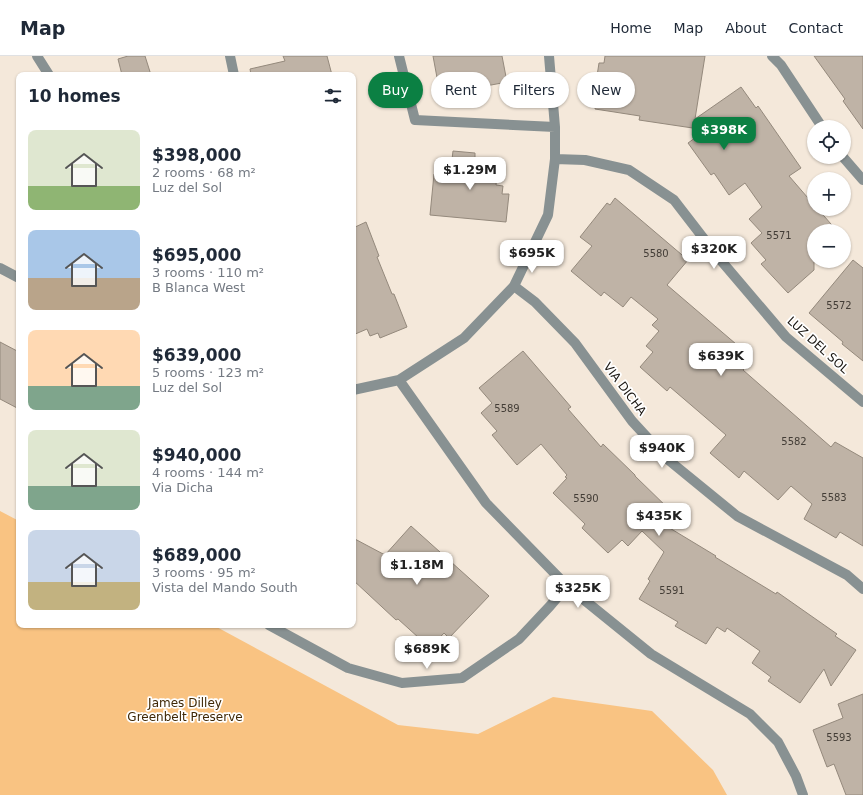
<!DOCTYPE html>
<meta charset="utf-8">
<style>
body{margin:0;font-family:"DejaVu Sans",sans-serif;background:#f6f6f7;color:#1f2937;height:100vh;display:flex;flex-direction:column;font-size:15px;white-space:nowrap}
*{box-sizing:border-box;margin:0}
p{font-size:13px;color:#747a83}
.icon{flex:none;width:22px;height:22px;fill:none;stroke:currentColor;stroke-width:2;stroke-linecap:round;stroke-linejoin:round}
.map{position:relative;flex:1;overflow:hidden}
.panel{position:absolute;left:16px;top:16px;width:340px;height:556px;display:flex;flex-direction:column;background:#fff;border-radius:8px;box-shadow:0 1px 3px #0004}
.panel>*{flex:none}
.guide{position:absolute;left:368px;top:16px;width:380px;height:36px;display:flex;gap:8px}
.buttons{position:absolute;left:807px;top:64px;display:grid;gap:8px}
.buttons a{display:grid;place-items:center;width:44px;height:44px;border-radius:50%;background:#fff;box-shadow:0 1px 3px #0004;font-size:20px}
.price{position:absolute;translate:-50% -34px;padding:0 9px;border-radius:8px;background:#fff;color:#222;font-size:13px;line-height:26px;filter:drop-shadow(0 1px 2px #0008)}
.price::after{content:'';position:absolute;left:50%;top:24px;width:12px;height:9px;margin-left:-6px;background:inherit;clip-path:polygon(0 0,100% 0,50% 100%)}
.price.on{background:#0b8043;color:#fff}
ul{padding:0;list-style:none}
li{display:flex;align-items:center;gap:12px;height:100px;padding:0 12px}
li span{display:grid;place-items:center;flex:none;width:112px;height:80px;border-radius:8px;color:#555}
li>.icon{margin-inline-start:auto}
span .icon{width:48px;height:48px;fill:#fffc;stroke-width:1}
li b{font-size:17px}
h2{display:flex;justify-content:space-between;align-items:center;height:48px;padding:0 12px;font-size:17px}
.tag{padding:0 14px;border-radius:18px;background:#fff;box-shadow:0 1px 3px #0004;font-size:14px;line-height:36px}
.tag.on{background:#0b8043;color:#fff}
header{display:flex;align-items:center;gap:24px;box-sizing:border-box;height:56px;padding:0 20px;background:#fff;border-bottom:1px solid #e0e1e3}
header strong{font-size:19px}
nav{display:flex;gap:22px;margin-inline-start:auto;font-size:14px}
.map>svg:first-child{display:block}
.green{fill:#f9c382}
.building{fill:#bfb3a6;stroke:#94897c}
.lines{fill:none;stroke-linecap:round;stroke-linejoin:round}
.minor{stroke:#889192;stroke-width:10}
.labels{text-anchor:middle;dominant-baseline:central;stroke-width:3.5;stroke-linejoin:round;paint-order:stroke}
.number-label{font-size:10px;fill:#433d36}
.street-label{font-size:12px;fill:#1a1611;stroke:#fff}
.park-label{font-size:12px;fill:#3f2806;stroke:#fff}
</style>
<header>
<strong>Map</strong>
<nav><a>Home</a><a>Map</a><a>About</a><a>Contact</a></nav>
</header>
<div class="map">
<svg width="863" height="739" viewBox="0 0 863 739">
<rect width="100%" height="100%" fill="#f4e8da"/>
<!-- green -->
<path class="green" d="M 0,455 L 19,465 L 19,569 L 213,569 L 398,669 L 478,678 L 553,641 L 652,655 L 713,714 L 727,739 L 0,739 Z"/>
<!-- building -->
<path class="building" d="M 128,0 L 145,0 L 151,19 L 122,19 L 118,3 Z
M 283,0 L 327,0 L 332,19 L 251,19 L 250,13 L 285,5 Z
M 433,0 L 502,0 L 507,26 L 470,33 L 469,29 L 461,30 L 460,23 L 438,27 Z
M 605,0 L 705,0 L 695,63 L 741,31 L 756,52 L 758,50 L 801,112 L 789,120 L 814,149 L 814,153 L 818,153 L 837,175 L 814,175 L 814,214 L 788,237 L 761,208 L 766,204 L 751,187 L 762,177 L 749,163 L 762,151 L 745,127 L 729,139 L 714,117 L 711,119 L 688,87 L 706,74 L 639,64 L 640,60 L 595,53 L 598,33 L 595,33 L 599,7 L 604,7 Z
M 814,0 L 863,0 L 863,73 L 843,45 L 845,43 Z
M 453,95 L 475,97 L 475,103 L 498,105 L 496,129 L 503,130 L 502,138 L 509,138 L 506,166 L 430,159 L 434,118 L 450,120 Z
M 615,142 L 688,204 L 667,229 L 750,300 L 746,305 L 749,307 L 743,314 L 831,391 L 835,386 L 863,402 L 863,490 L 840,476 L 836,482 L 804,463 L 812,448 L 791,430 L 778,444 L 744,415 L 739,422 L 710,397 L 726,379 L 670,331 L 667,335 L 640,311 L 653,296 L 646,290 L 659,275 L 652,269 L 658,263 L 631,241 L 623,251 L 604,236 L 601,240 L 571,215 L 592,190 L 580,181 L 607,147 L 610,149 Z
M 366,166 L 379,200 L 377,201 L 392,238 L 394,238 L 407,271 L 380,282 L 378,277 L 370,280 L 367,273 L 353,279 L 353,172 Z
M 853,204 L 863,212 L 863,305 L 842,288 L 843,286 L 809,257 Z
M 0,286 L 19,296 L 19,353 L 0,343 Z
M 523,295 L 571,351 L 568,353 L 601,391 L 603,388 L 635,419 L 635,420 L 673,457 L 663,468 L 716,500 L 715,501 L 776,538 L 777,536 L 837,578 L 835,580 L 856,594 L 831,630 L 824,613 L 800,647 L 768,625 L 771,621 L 752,607 L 760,595 L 727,572 L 725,576 L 717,571 L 706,588 L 675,570 L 678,566 L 639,543 L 650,525 L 648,523 L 664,496 L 642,475 L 628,490 L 622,484 L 608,497 L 582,472 L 585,468 L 553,437 L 567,422 L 565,421 L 567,419 L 541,388 L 517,409 L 492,379 L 497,375 L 481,357 L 492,347 L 479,332 Z
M 411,470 L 489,540 L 449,582 L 444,577 L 430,592 L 398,563 L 396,564 L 353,524 L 353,482 L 385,499 Z
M 863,638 L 863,739 L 846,739 L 834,708 L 827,711 L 813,674 L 843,662 L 838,648 Z"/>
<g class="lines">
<!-- minor -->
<path class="minor" d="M 37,0 L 49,19
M 230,0 L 234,19
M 399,0 L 415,64 L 555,71
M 772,0 L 781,9 L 822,71
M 843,101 L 863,124
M 555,103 L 585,104 L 629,114 L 674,144 L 718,201 L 786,281 L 863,346
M 0,212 L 19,222
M 514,230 L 535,246 L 575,287 L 632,365 L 666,402 L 737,460 L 847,519 L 863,533
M 399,324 L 486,447 L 567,530 L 651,598 L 750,658 L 778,686 L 796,720 L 803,739
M 353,334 L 399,324 L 464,282 L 514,230 L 548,159 L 555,103 L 555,71 L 549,0
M 269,569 L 348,612 L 402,627 L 462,622 L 519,583 L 550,550 L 567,530"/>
</g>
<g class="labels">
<!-- number labels -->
<g class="number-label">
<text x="779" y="179">5571</text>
<text x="656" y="197">5580</text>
<text x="839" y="249">5572</text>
<text x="507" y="352">5589</text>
<text x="794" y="385">5582</text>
<text x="834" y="441">5583</text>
<text x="586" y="442">5590</text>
<text x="672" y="534">5591</text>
<text x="839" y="681">5593</text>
</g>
<!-- street labels -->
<g class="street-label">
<text transform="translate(818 289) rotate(42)">LUZ DEL SOL</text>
<text transform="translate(625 333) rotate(53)">VIA DICHA</text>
</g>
<!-- park labels -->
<g class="park-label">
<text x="185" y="647">James Dilley<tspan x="185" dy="14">Greenbelt Preserve</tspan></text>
</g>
</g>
</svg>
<div class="buttons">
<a><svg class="icon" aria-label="locate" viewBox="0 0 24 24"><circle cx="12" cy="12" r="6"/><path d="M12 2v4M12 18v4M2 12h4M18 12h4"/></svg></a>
<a>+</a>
<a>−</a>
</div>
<b class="price on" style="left:724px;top:95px">$398K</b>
<b class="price" style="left:470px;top:135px">$1.29M</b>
<b class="price" style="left:714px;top:214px">$320K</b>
<b class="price" style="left:532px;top:218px">$695K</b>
<b class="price" style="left:721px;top:321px">$639K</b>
<b class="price" style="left:662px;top:413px">$940K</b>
<b class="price" style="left:659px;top:481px">$435K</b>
<b class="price" style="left:417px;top:530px">$1.18M</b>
<b class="price" style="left:578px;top:553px">$325K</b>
<b class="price" style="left:427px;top:614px">$689K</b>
<div class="guide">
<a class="tag on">Buy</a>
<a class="tag">Rent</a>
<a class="tag">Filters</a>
<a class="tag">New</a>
</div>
<section class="panel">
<h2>10 homes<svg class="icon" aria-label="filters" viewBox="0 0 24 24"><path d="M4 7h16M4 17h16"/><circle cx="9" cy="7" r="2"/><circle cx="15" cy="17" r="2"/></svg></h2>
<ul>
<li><span style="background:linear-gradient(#dfe7d0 70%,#8fb573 0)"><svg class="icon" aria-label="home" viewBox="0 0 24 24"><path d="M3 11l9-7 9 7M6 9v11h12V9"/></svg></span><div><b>$398,000</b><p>2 rooms · 68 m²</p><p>Luz del Sol</p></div></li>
<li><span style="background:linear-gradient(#a9c7e8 60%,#b9a48a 0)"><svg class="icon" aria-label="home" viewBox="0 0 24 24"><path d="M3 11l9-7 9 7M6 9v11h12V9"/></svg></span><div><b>$695,000</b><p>3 rooms · 110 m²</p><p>B Blanca West</p></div></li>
<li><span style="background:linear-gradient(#ffd9b3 70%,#7fa58c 0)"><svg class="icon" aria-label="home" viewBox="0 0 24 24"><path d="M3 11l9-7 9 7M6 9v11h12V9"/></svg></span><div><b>$639,000</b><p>5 rooms · 123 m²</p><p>Luz del Sol</p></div></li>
<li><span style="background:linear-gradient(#dfe7d0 70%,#7fa58c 0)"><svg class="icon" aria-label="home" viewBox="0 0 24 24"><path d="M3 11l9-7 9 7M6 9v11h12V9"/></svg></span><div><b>$940,000</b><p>4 rooms · 144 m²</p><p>Via Dicha</p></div></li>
<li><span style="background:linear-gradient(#c9d6e8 65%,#c2b280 0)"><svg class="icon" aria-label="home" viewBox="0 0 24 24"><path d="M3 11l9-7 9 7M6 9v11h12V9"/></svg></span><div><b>$689,000</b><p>3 rooms · 95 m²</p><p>Vista del Mando South</p></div></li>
</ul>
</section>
</div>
